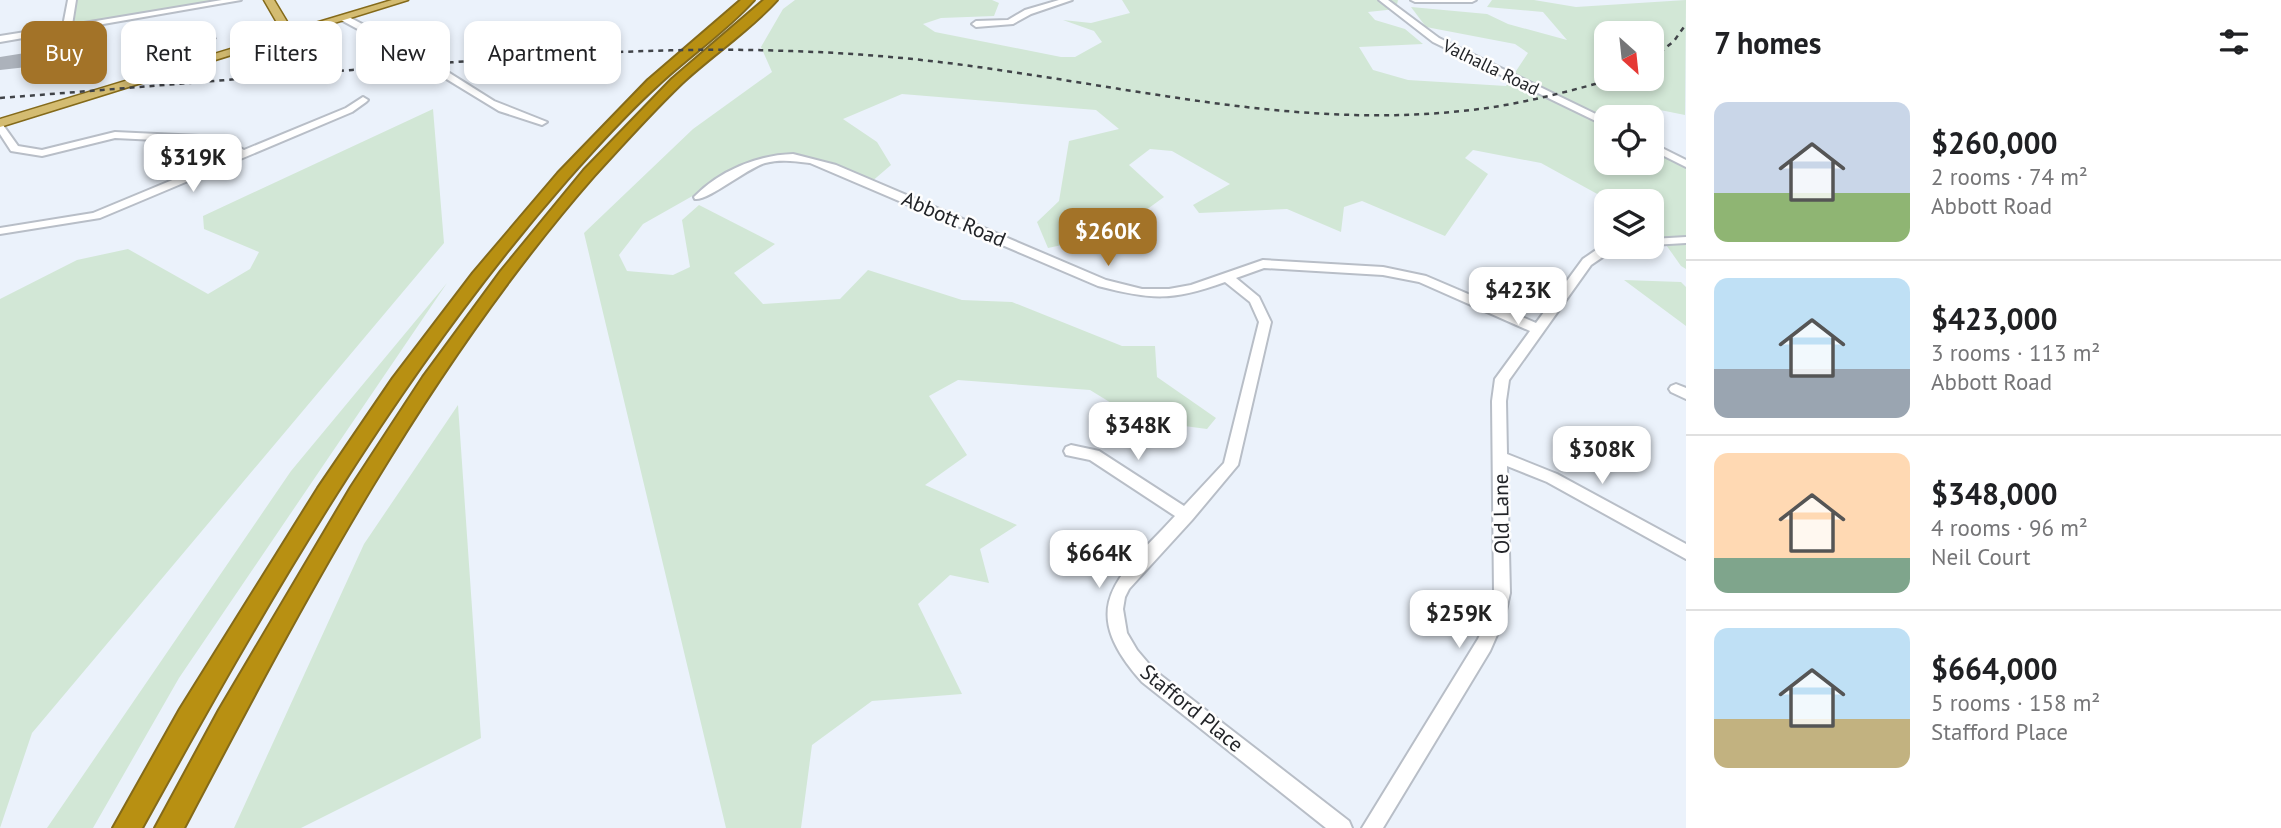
<!DOCTYPE html>
<meta charset="utf-8">
<style>
body{margin:0;font-family:"PT Sans",sans-serif;background:#f2f2f2;color:#202124;height:100vh;display:flex;flex-direction:column;font-size:26px;white-space:nowrap}
*{box-sizing:border-box;margin:0}
p{font-size:23px;color:#757577}
.icon{flex:none;width:38px;height:38px;fill:none;stroke:currentColor;stroke-width:2;stroke-linecap:round;stroke-linejoin:round}
.map{position:relative;flex:1;overflow:hidden}
.details{display:flex;flex-direction:column;background:#fff;width:595px}
.details>*{flex:none}
.banner{position:absolute;left:21px;top:21px;width:665px;height:63px;display:flex;gap:14px}
.needle{width:46px;rotate:153deg}
.buttons{position:absolute;left:1594px;top:21px;display:grid;gap:14px}
.buttons a{display:grid;place-items:center;width:70px;height:70px;border-radius:14px;background:#fff;box-shadow:0 4px 10px #0003;font-size:35px}
.price{position:absolute;translate:-50% -60px;padding:0 16px;border-radius:14px;background:#fff;color:#222;font-size:23px;line-height:46px;filter:drop-shadow(0 2px 4px #0008)}
.price::after{content:'';position:absolute;left:50%;top:42px;width:21px;height:16px;margin-left:-10px;background:inherit;clip-path:polygon(0 0,100% 0,50% 100%)}
.price.on{background:#a37328;color:#fff}
ul{padding:0;list-style:none}
li{display:flex;align-items:center;gap:21px;height:175px;padding:0 28px}
li+li{border-top:2px solid #e0e0e0}
li span{display:grid;place-items:center;flex:none;width:196px;height:140px;border-radius:14px;color:#555}
li>.icon{margin-inline-start:auto}
span .icon{width:84px;height:84px;fill:#fffc;stroke-width:1}
li b{font-size:30px}
h2{display:flex;justify-content:space-between;align-items:center;height:84px;padding:0 28px;font-size:30px}
.tag{padding:0 24px;border-radius:14px;background:#fff;box-shadow:0 4px 10px #0003;font-size:24px;line-height:63px}
.tag.on{background:#a37328;color:#fff}
main{display:flex;flex:1;min-height:0}
.map>svg:first-child{display:block}
.green{fill:#d2e7d6;fill-rule:evenodd}
.building{fill:#acb2bb}
.lines{fill:none;stroke-linecap:round;stroke-linejoin:round}
.minor-casing{stroke:#b8bec7;stroke-width:4}
.major-casing{stroke:#846a1a;stroke-width:3}
.highway-casing{stroke:#846a1a;stroke-width:4}
.minor{fill:#fff;fill-rule:evenodd}
.major{fill:#d4bc71;fill-rule:evenodd}
.highway{fill:#b89012;fill-rule:evenodd}
.rail{stroke:#414449;stroke-width:2.5;stroke-dasharray:5 5;stroke-linecap:butt}
.labels{text-anchor:middle;dominant-baseline:central;stroke-width:5;stroke-linejoin:round;paint-order:stroke}
.far-street-label{font-size:18px;fill:#222428;stroke:#fefefe}
.street-label{font-size:21px;fill:#222428;stroke:#fefefe}
</style>
<main>
<div class="map">
<svg width="1686" height="828" viewBox="0 0 1686 828">
<rect width="100%" height="100%" fill="#ebf2fb"/>
<!-- green -->
<path class="green" d="M 68,0 L 228,0 L 66,28 Z
M 795,0 L 992,0 L 999,3 L 994,16 L 941,18 L 923,24 L 935,32 L 1061,57 L 1075,57 L 1102,42 L 1094,31 L 1063,20 L 1091,23 L 1130,13 L 1122,0 L 1398,0 L 1396,9 L 1368,12 L 1375,20 L 1405,29 L 1423,44 L 1359,47 L 1373,70 L 1408,80 L 1506,86 L 1528,53 L 1515,44 L 1426,27 L 1411,7 L 1487,14 L 1508,24 L 1567,40 L 1543,12 L 1487,7 L 1492,0 L 1534,0 L 1576,7 L 1686,0 L 1685,115 L 1640,106 L 1598,118 L 1606,123 L 1606,163 L 1652,163 L 1652,147 L 1686,165 L 1686,269 L 1681,266 L 1652,225 L 1652,201 L 1610,201 L 1541,163 L 1473,150 L 1465,158 L 1488,174 L 1445,236 L 1362,201 L 1344,207 L 1341,232 L 1287,209 L 1199,213 L 1193,205 L 1230,184 L 1172,151 L 1150,149 L 1129,165 L 1164,197 L 1113,234 L 1048,248 L 1037,222 L 1059,201 L 1069,141 L 1119,129 L 1096,110 L 902,94 L 843,119 L 877,142 L 891,165 L 870,183 L 808,158 L 742,168 L 643,224 L 619,255 L 627,271 L 673,275 L 690,267 L 682,220 L 699,205 L 775,244 L 734,273 L 763,304 L 840,299 L 868,270 L 962,300 L 1012,302 L 1122,346 L 1155,346 L 1157,377 L 1216,418 L 1207,429 L 1139,420 L 1090,390 L 958,380 L 929,396 L 967,455 L 925,485 L 1017,525 L 980,549 L 989,583 L 950,575 L 918,604 L 962,694 L 872,701 L 812,745 L 801,828 L 726,828 L 584,233 L 693,129 L 772,72 L 761,47 L 783,9 ZM 1606,33 L 1652,33 L 1652,79 L 1606,79 Z
M 433,109 L 444,243 L 32,733 L 0,828 L 0,299 L 77,260 L 128,249 L 208,294 L 250,269 L 259,252 L 204,229 L 203,216 Z
M 1624,280 L 1681,282 L 1686,287 L 1686,326 Z
M 447,283 L 179,678 L 93,828 L 47,828 L 291,471 Z
M 458,405 L 481,738 L 301,828 L 234,828 L 364,544 Z"/>
<!-- building -->
<path class="building" d="M 211,26 L 217,39 L 188,46 L 182,33 Z
M 25,53 L 23,60 L 56,54 L 54,64 L 0,70 L 0,57 Z"/>
<g class="lines">
<!-- minor casing -->
<g class="minor-casing">
<path id="minor" d="M 68,0 L 76,0 L 72,25 L 222,0 L 241,0 L 0,42 L 0,36 L 63,26 Z
M 1059,0 L 1072,0 L 1031,14 L 1013,24 L 976,27 L 972,24 L 976,21 L 1008,20 L 1025,10 Z
M 1379,0 L 1388,0 L 1439,38 L 1606,119 L 1606,126 L 1433,42 Z
M 1411,0 L 1476,0 L 1472,2 L 1415,2 Z
M 341,16 L 347,16 L 424,57 L 494,101 L 547,122 L 542,125 L 499,111 L 417,61 L 341,20 Z
M 363,97 L 368,100 L 366,102 L 352,112 L 100,218 L 0,234 L 0,228 L 93,213 L 235,154 L 218,143 L 115,138 L 42,156 L 11,151 L 0,134 L 0,124 L 3,125 L 18,146 L 42,150 L 115,132 L 220,137 L 244,150 L 346,108 Z
M 1652,143 L 1686,160 L 1686,167 L 1652,150 Z
M 793,154 L 836,165 L 1106,280 L 1142,289 L 1169,289 L 1191,285 L 1263,260 L 1383,267 L 1426,276 L 1536,323 L 1583,259 L 1599,248 L 1623,247 L 1621,249 L 1607,254 L 1591,265 L 1509,380 L 1506,401 L 1507,454 L 1557,474 L 1686,544 L 1686,559 L 1547,482 L 1507,466 L 1510,593 L 1504,619 L 1490,651 L 1383,828 L 1362,828 L 1478,639 L 1488,619 L 1494,593 L 1492,401 L 1495,379 L 1530,331 L 1419,282 L 1383,275 L 1264,268 L 1236,278 L 1259,297 L 1271,322 L 1238,465 L 1192,520 L 1129,589 L 1125,597 L 1123,609 L 1127,633 L 1137,650 L 1154,670 L 1349,821 L 1352,828 L 1326,828 L 1142,682 C 1073,605 1120,576 1175,516 L 1090,460 L 1066,455 L 1064,451 L 1066,447 L 1071,445 L 1099,451 L 1184,506 L 1224,463 L 1259,322 L 1250,302 L 1225,282 C 1172,301 1152,300 1098,286 L 810,163 C 794,161 780,159 765,163 C 746,169 708,201 695,199 L 694,197 C 719,171 757,155 793,154 Z
M 1686,237 L 1686,243 L 1652,245 L 1652,239 Z
M 1676,384 L 1686,388 L 1686,399 L 1671,392 L 1669,389 L 1671,386 Z"/>
</g>
<!-- major casing -->
<g class="major-casing">
<path id="major" d="M 264,0 L 274,0 L 292,30 L 392,0 L 408,0 L 0,127 L 0,119 L 283,33 Z"/>
</g>
<!-- highway casing -->
<g class="highway-casing">
<path id="highway" d="M 741,0 L 754,0 C 726,31 689,56 659,84 C 627,113 596,147 567,180 C 396,375 267,602 142,828 L 113,828 L 180,709 L 318,488 L 393,378 L 473,273 L 558,173 L 648,80 Z
M 764,0 L 777,0 C 749,31 712,55 681,84 C 651,113 622,145 594,176 C 425,369 303,602 184,828 L 155,828 L 219,710 L 351,487 L 423,377 L 501,271 L 584,170 L 672,79 Z"/>
</g>
<!-- minor -->
<use href="#minor" class="minor"/>
<!-- major -->
<use href="#major" class="major"/>
<!-- highway -->
<use href="#highway" class="highway"/>
<!-- rail -->
<path class="rail" d="M 1652,59 L 1674,41 L 1686,24
M 0,98 C 130,88 260,77 390,67 C 523,57 656,46 789,51 C 857,53 925,59 992,69 C 1147,91 1305,128 1462,111 C 1514,106 1563,93 1613,79"/>
</g>
<g class="labels">
<!-- far-street labels -->
<g class="far-street-label">
<text transform="translate(1491 67) rotate(26)">Valhalla Road</text>
</g>
<!-- street labels -->
<g class="street-label">
<text transform="translate(954 219) rotate(23)">Abbott Road</text>
<text transform="translate(1501 514) rotate(-91)">Old Lane</text>
<text transform="translate(1192 708) rotate(39)">Stafford Place</text>
</g>
</g>
</svg>
<div class="buttons">
<a><svg class="needle" viewBox="-14 -14 28 28"><path d="M0-13l5 13h-10z" fill="#e53935"/><path d="M0 13l5-13h-10z" fill="#757577"/></svg></a>
<a><svg class="icon" aria-label="locate" viewBox="0 0 24 24"><circle cx="12" cy="12" r="6"/><path d="M12 2v4M12 18v4M2 12h4M18 12h4"/></svg></a>
<a><svg class="icon" aria-label="layers" viewBox="0 0 24 24"><path d="M12 4l9 5-9 5-9-5zM3 14l9 5 9-5"/></svg></a>
</div>
<b class="price" style="left:193px;top:194px">$319K</b>
<b class="price on" style="left:1108px;top:268px">$260K</b>
<b class="price" style="left:1518px;top:327px">$423K</b>
<b class="price" style="left:1138px;top:462px">$348K</b>
<b class="price" style="left:1602px;top:486px">$308K</b>
<b class="price" style="left:1099px;top:590px">$664K</b>
<b class="price" style="left:1459px;top:650px">$259K</b>
<div class="banner">
<a class="tag on">Buy</a>
<a class="tag">Rent</a>
<a class="tag">Filters</a>
<a class="tag">New</a>
<a class="tag">Apartment</a>
</div>
</div>
<section class="details">
<h2>7 homes<svg class="icon" aria-label="filters" viewBox="0 0 24 24"><path d="M4 7h16M4 17h16"/><circle cx="9" cy="7" r="2"/><circle cx="15" cy="17" r="2"/></svg></h2>
<ul>
<li><span style="background:linear-gradient(#c9d6e8 65%,#8fb573 0)"><svg class="icon" aria-label="home" viewBox="0 0 24 24"><path d="M3 11l9-7 9 7M6 9v11h12V9"/></svg></span><div><b>$260,000</b><p>2 rooms · 74 m²</p><p>Abbott Road</p></div></li>
<li><span style="background:linear-gradient(#bfe0f5 65%,#9aa5b1 0)"><svg class="icon" aria-label="home" viewBox="0 0 24 24"><path d="M3 11l9-7 9 7M6 9v11h12V9"/></svg></span><div><b>$423,000</b><p>3 rooms · 113 m²</p><p>Abbott Road</p></div></li>
<li><span style="background:linear-gradient(#ffd9b3 75%,#7fa58c 0)"><svg class="icon" aria-label="home" viewBox="0 0 24 24"><path d="M3 11l9-7 9 7M6 9v11h12V9"/></svg></span><div><b>$348,000</b><p>4 rooms · 96 m²</p><p>Neil Court</p></div></li>
<li><span style="background:linear-gradient(#bfe0f5 65%,#c2b280 0)"><svg class="icon" aria-label="home" viewBox="0 0 24 24"><path d="M3 11l9-7 9 7M6 9v11h12V9"/></svg></span><div><b>$664,000</b><p>5 rooms · 158 m²</p><p>Stafford Place</p></div></li>
</ul>
</section>
</main>
